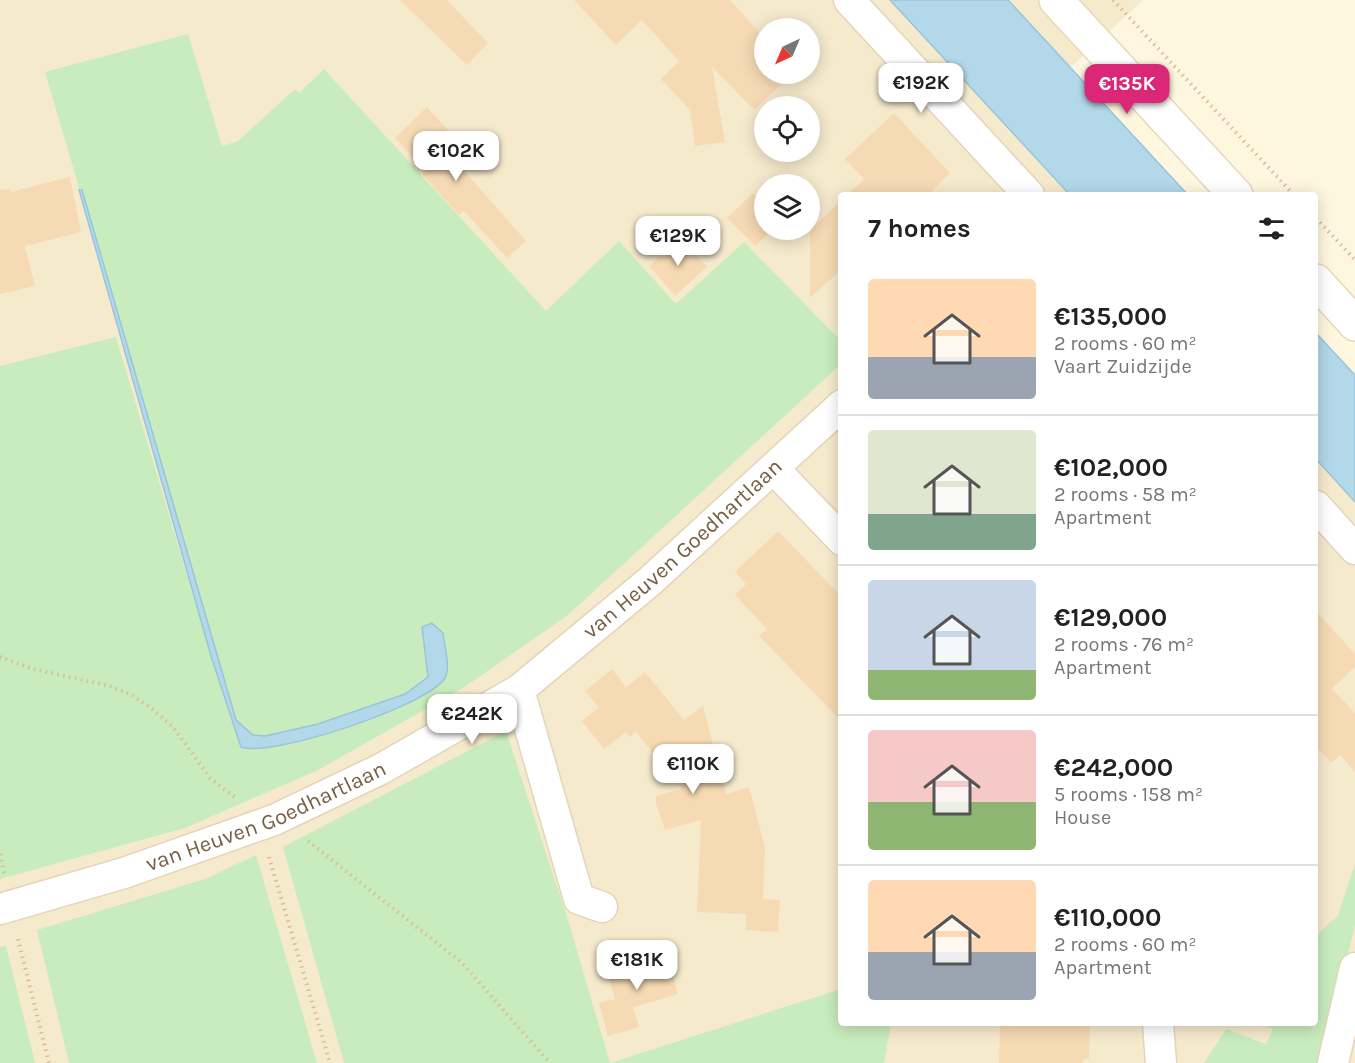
<!DOCTYPE html>
<meta charset="utf-8">
<style>
body{margin:0;font-family:Karla,sans-serif;background:#f2f2f2;color:#222;height:100vh;display:flex;flex-direction:column;font-size:22px;white-space:nowrap}
*{box-sizing:border-box;margin:0}
p{font-size:20px;color:#767676}
.icon{flex:none;width:33px;height:33px;fill:none;stroke:currentColor;stroke-width:2;stroke-linecap:round;stroke-linejoin:round}
.map{position:relative;flex:1;overflow:hidden}
.details{position:absolute;left:838px;top:192px;width:480px;height:834px;display:flex;flex-direction:column;background:#fff;border-radius:6px;box-shadow:0 3px 15px #0003}
.details>*{flex:none}
.needle{width:39px;rotate:224deg}
.controls{position:absolute;left:754px;top:18px;display:grid;gap:12px}
.controls a{display:grid;place-items:center;width:66px;height:66px;border-radius:50%;background:#fff;box-shadow:0 3px 15px #0003;font-size:30px}
.price{position:absolute;translate:-50% -51px;padding:0 14px;border-radius:12px;background:#fff;color:#222;font-size:20px;line-height:39px;filter:drop-shadow(0 2px 3px #0008)}
.price::after{content:'';position:absolute;left:50%;top:36px;width:18px;height:14px;margin-left:-9px;background:inherit;clip-path:polygon(0 0,100% 0,50% 100%)}
.price.current{background:#db2777;color:#fff}
ul{padding:0;list-style:none}
li{display:flex;align-items:center;gap:18px;height:150px;padding:0 30px}
li+li{border-top:2px solid #e0e0e0}
li span{display:grid;place-items:center;flex:none;width:168px;height:120px;border-radius:6px;color:#555}
li>.icon{margin-inline-start:auto}
span .icon{width:72px;height:72px;fill:#fffc;stroke-width:1}
li b{font-size:26px}
h2{display:flex;justify-content:space-between;align-items:center;height:72px;padding:0 30px;font-size:26px}
.map>svg:first-child{display:block}
.residential{fill:#f6eacd;fill-rule:evenodd}
.green{fill:#c8ecbd}
.water{fill:#b2d8e9;stroke:#98c5db;stroke-width:1.5}
.building{fill:#f6dab4}
.lines{fill:none;stroke-linecap:round;stroke-linejoin:round}
.street-casing{stroke:#e3d4ba;stroke-width:33}
.secondary-casing{stroke:#e8d7b8;stroke-width:36}
.path{stroke:#dabd98;stroke-width:4;stroke-dasharray:1.5 4.5;stroke-linecap:butt}
.street{stroke:#fff;stroke-width:30}
.secondary{stroke:#fff;stroke-width:33}
.labels{text-anchor:middle;dominant-baseline:central;stroke-width:4.5;stroke-linejoin:round;paint-order:stroke}
.street-label{font-size:22px;fill:#765f45;stroke:#fffae7}
</style>
<div class="map">
<svg width="1355" height="1063" viewBox="0 0 1355 1063">
<rect width="100%" height="100%" fill="#fef7df"/>
<!-- residential -->
<path class="residential" d="M 0,0 L 1143,0 L 1007,127 L 1070,195 L 842,195 L 842,1023 L 1316,1023 L 1316,459 L 1355,502 L 1355,1063 L 0,1063 ZM 765,28 L 810,28 L 810,74 L 765,74 ZM 765,106 L 810,106 L 810,152 L 765,152 ZM 765,184 L 810,184 L 810,230 L 765,230 Z"/>
<!-- green -->
<path class="green" d="M 188,34 L 222,146 L 238,141 L 295,89 L 299,93 L 324,69 L 546,311 L 619,241 L 676,304 L 744,242 L 842,342 L 841,364 L 568,615 L 463,688 L 318,770 L 185,828 L 0,879 L 0,366 L 116,337 L 211,656 L 241,747 C 268,756 384,720 408,702 C 416,696 422,684 428,677 L 405,694 L 318,724 L 265,736 L 253,735 L 236,720 L 45,72 Z
M 506,731 L 568,920 L 610,1063 L 841,989 L 842,1023 L 891,1023 L 884,1063 L 344,1063 L 283,847 Z
M 256,855 L 317,1063 L 69,1063 L 37,930 L 205,879 Z
M 1355,864 L 1355,926 L 1320,1063 L 1204,1063 L 1226,1029 L 1266,1044 L 1273,1029 L 1260,1023 L 1316,1023 L 1316,936 L 1338,915 Z
M 6,946 L 35,1063 L 0,1063 L 0,947 Z"/>
<!-- water -->
<path class="water" d="M 890,0 L 1008,0 L 1188,195 L 1070,195 Z
M 79,190 L 82,190 L 236,720 L 253,735 L 265,736 L 318,724 L 405,694 L 428,677 L 422,627 L 432,623 L 443,633 C 444,645 451,668 445,678 C 428,706 271,758 241,747 L 211,656 Z
M 1316,333 L 1355,375 L 1355,502 L 1316,459 Z"/>
<!-- building -->
<path class="building" d="M 400,0 L 447,0 L 488,43 L 467,65 Z
M 574,0 L 730,0 L 765,38 L 765,74 L 793,74 L 754,110 L 712,67 L 725,142 L 695,146 L 690,110 L 661,79 L 679,61 L 642,20 L 616,45 Z
M 427,107 L 448,130 L 437,140 L 526,241 L 507,258 L 464,211 L 459,215 L 422,174 L 426,171 L 395,138 Z
M 894,113 L 950,173 L 928,195 L 847,195 L 864,179 L 845,159 Z
M 70,177 L 81,232 L 25,246 L 35,286 L 0,294 L 0,190 L 10,189 L 11,192 Z
M 753,193 L 765,205 L 765,230 L 773,230 L 755,246 L 727,218 Z
M 842,200 L 842,269 L 810,298 L 810,230 Z
M 681,238 L 707,267 L 675,296 L 649,266 Z
M 778,531 L 842,597 L 842,722 L 759,636 L 767,629 L 735,595 L 746,584 L 735,572 Z
M 1316,611 L 1355,654 L 1355,667 L 1332,689 L 1355,713 L 1355,772 L 1340,755 L 1331,763 L 1316,746 Z
M 612,669 L 626,687 L 645,672 L 684,720 L 703,706 L 726,794 L 749,787 L 765,847 L 763,899 L 780,900 L 778,932 L 746,930 L 746,914 L 697,912 L 701,820 L 665,830 L 656,803 L 656,796 L 682,789 L 636,732 L 630,737 L 626,732 L 604,749 L 582,721 L 599,708 L 585,691 Z
M 665,950 L 678,994 L 633,1007 L 639,1027 L 608,1036 L 599,1003 L 615,999 L 607,972 L 638,963 L 637,958 Z
M 1000,1023 L 1090,1023 L 1089,1058 L 1083,1059 L 1083,1063 L 999,1063 Z"/>
<g class="lines">
<!-- street casing -->
<g class="street-casing">
<g id="street">
<path d="M 849,0 L 1029,195"/>
<path d="M 774,469 L 842,540"/>
<path d="M 1316,506 L 1355,549"/>
<path d="M 519,690 L 579,899 L 602,907"/>
<path id="s1" d="M 0,909 L 124,873 L 274,820 L 381,769 L 519,690 L 649,582 L 842,405"/>
<path d="M 1158,1023 L 1161,1063"/>
<path d="M 1333,1063 L 1355,968"/>
</g>
</g>
<!-- secondary casing -->
<g class="secondary-casing">
<path id="secondary" d="M 1056,0 L 1236,195
M 1316,281 L 1355,324"/>
</g>
<!-- path -->
<path class="path" d="M 1113,0 L 1294,195
M 1316,218 L 1355,260
M 0,657 L 33,669 L 106,685 L 130,694 L 150,707 L 173,727 L 210,778 L 236,798
M 308,841 L 462,963 L 550,1063
M 0,854 L 4,873
M 269,857 L 330,1063
M 18,939 L 49,1063"/>
<!-- street -->
<use href="#street" class="street"/>
<!-- secondary -->
<use href="#secondary" class="secondary"/>
</g>
<g class="labels">
<!-- street labels -->
<g class="street-label">
<text stroke="none"><textPath href="#s1" startOffset="782">van Heuven Goedhartlaan</textPath></text>
<text stroke="none"><textPath href="#s1" startOffset="282">van Heuven Goedhartlaan</textPath></text>
</g>
</g>
</svg>
<div class="controls">
<a><svg class="needle" viewBox="-14 -14 28 28"><path d="M0-13l5 13h-10z" fill="#e53935"/><path d="M0 13l5-13h-10z" fill="#767676"/></svg></a>
<a><svg class="icon" aria-label="locate" viewBox="0 0 24 24"><circle cx="12" cy="12" r="6"/><path d="M12 2v4M12 18v4M2 12h4M18 12h4"/></svg></a>
<a><svg class="icon" aria-label="layers" viewBox="0 0 24 24"><path d="M12 4l9 5-9 5-9-5zM3 14l9 5 9-5"/></svg></a>
</div>
<b class="price" style="left:921px;top:114px">€192K</b>
<b class="price current" style="left:1127px;top:115px">€135K</b>
<b class="price" style="left:456px;top:182px">€102K</b>
<b class="price" style="left:678px;top:267px">€129K</b>
<b class="price" style="left:472px;top:745px">€242K</b>
<b class="price" style="left:693px;top:795px">€110K</b>
<b class="price" style="left:637px;top:991px">€181K</b>
<section class="details">
<h2>7 homes<svg class="icon" aria-label="filters" viewBox="0 0 24 24"><path d="M4 7h16M4 17h16"/><circle cx="9" cy="7" r="2"/><circle cx="15" cy="17" r="2"/></svg></h2>
<ul>
<li><span style="background:linear-gradient(#ffd9b3 65%,#9aa5b1 0)"><svg class="icon" aria-label="home" viewBox="0 0 24 24"><path d="M3 11l9-7 9 7M6 9v11h12V9"/></svg></span><div><b>€135,000</b><p>2 rooms · 60 m²</p><p>Vaart Zuidzijde</p></div></li>
<li><span style="background:linear-gradient(#dfe7d0 70%,#7fa58c 0)"><svg class="icon" aria-label="home" viewBox="0 0 24 24"><path d="M3 11l9-7 9 7M6 9v11h12V9"/></svg></span><div><b>€102,000</b><p>2 rooms · 58 m²</p><p>Apartment</p></div></li>
<li><span style="background:linear-gradient(#c9d6e8 75%,#8fb573 0)"><svg class="icon" aria-label="home" viewBox="0 0 24 24"><path d="M3 11l9-7 9 7M6 9v11h12V9"/></svg></span><div><b>€129,000</b><p>2 rooms · 76 m²</p><p>Apartment</p></div></li>
<li><span style="background:linear-gradient(#f6c9c9 60%,#8fb573 0)"><svg class="icon" aria-label="home" viewBox="0 0 24 24"><path d="M3 11l9-7 9 7M6 9v11h12V9"/></svg></span><div><b>€242,000</b><p>5 rooms · 158 m²</p><p>House</p></div></li>
<li><span style="background:linear-gradient(#ffd9b3 60%,#9aa5b1 0)"><svg class="icon" aria-label="home" viewBox="0 0 24 24"><path d="M3 11l9-7 9 7M6 9v11h12V9"/></svg></span><div><b>€110,000</b><p>2 rooms · 60 m²</p><p>Apartment</p></div></li>
</ul>
</section>
</div>
